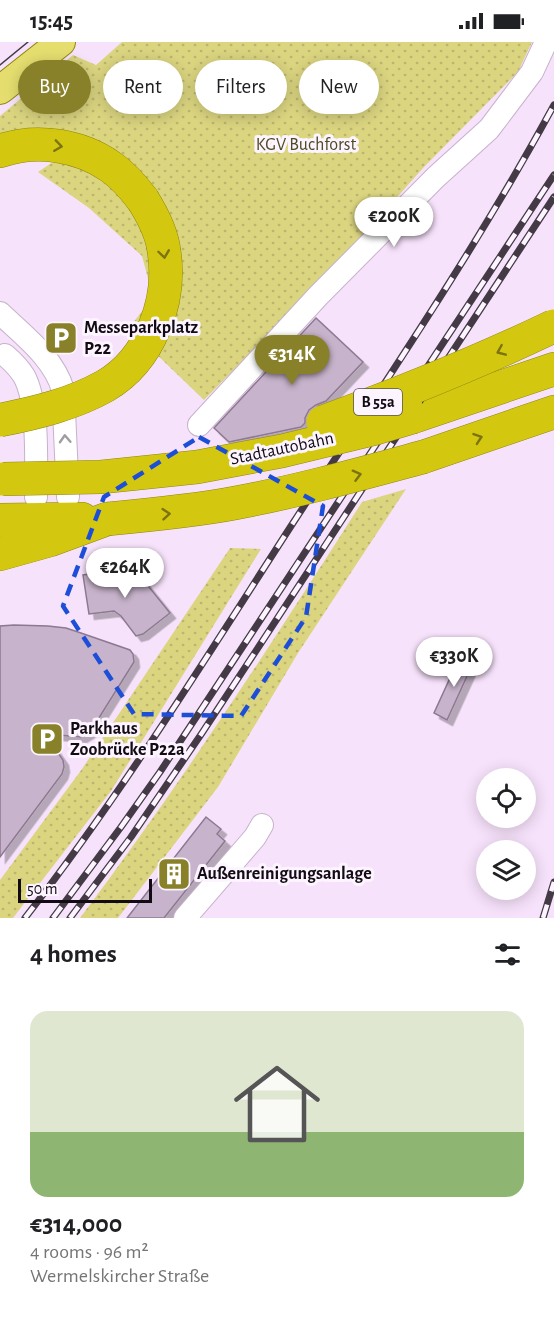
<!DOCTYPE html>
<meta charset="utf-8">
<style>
body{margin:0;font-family:"Alegreya Sans",sans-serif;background:#f2f2f2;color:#202124;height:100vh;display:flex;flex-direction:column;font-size:22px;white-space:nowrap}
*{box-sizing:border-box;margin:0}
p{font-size:20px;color:#757577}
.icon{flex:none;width:33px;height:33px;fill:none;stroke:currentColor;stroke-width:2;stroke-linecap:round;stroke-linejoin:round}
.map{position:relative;height:876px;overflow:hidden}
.drawer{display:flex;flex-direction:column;background:#fff;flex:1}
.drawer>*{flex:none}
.banner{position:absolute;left:18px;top:18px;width:519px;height:54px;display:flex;gap:12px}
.tools{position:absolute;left:476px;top:726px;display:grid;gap:12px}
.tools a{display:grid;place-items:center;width:60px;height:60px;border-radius:50%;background:#fff;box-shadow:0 3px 15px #0003;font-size:30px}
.scale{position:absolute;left:18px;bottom:15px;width:134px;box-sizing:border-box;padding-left:6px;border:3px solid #120b13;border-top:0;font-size:16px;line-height:21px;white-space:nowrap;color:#120b13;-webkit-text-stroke:4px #fcf4fe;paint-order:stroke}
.price{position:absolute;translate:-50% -51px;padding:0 14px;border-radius:21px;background:#fff;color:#222;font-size:20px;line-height:39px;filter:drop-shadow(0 2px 3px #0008)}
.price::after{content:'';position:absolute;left:50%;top:36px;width:18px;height:14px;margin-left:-9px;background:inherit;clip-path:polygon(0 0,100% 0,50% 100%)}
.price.on{background:#888129;color:#fff}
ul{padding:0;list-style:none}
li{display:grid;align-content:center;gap:12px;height:318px;padding:0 30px}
li span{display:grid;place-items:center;height:186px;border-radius:18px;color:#555}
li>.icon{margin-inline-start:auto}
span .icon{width:108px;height:108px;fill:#fffc;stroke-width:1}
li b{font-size:26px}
h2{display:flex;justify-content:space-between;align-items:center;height:72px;padding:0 30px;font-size:26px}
.chip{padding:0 21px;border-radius:27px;background:#fff;box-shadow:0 3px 15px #0003;font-size:21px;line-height:54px}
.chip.on{background:#888129;color:#fff}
.status{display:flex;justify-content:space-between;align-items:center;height:42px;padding:0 30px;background:#fff;direction:ltr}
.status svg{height:16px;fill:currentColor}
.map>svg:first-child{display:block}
.grass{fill:url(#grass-dots)}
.building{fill:#c7b3cb;stroke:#8d7991;stroke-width:1.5;filter:url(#shadow)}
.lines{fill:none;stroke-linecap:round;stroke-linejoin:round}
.minor-casing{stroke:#c6b2cb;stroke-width:24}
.major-casing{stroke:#8f8610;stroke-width:30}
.highway-casing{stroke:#8f8610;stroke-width:34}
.minor{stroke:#fff;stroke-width:22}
.major{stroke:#e5de6f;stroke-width:28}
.highway{stroke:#d3c80f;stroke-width:33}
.tram{stroke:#443a46;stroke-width:1.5}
.rail-casing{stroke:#443a46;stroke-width:7}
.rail{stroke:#fcf4fe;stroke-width:4.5;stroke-dasharray:14;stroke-linecap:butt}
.highway-bridge-casing{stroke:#8f8610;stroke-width:34;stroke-linecap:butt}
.highway-bridge{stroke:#d3c80f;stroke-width:33}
.oneway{stroke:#7c7311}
.oneway2{stroke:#a09da1}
.marked{fill:none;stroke:#1d4ed8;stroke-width:4.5;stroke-dasharray:12 8;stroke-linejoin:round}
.labels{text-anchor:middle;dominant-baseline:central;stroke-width:6;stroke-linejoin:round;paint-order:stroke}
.shield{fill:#fcf4fe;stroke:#58515a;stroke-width:1.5}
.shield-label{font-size:16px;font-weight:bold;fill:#120b13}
.park-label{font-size:18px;fill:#4e4b23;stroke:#fcf4fe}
.poi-label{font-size:18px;font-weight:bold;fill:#120b13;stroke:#fcf4fe;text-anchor:start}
.street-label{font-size:18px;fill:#120b13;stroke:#fcf4fe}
</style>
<div class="status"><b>15:45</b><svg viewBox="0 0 49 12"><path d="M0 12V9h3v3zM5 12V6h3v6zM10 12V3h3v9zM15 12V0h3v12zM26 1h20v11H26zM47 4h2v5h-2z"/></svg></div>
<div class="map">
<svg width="554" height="876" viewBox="0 0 554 876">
<defs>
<pattern id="grass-dots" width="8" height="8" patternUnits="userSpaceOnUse" patternTransform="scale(1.5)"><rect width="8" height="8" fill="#dbd580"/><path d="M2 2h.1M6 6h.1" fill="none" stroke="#bbb66e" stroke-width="1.8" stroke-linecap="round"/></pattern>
<filter id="shadow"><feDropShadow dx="5.5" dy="5.5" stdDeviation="0" flood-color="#0004"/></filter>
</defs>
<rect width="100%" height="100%" fill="#f7e2fb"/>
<!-- grass -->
<path class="grass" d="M 122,0 L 532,0 L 518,30 L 424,125 L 330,230 L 204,358 L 129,286 L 153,255 L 142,214 L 89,166 L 38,130 L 59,116 L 113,144 L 121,119 L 0,96 L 0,74 L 73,13 L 96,23 Z
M 406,447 L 298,611 L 218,745 L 118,876 L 80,876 C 181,742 272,601 362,460 Z
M 230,506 L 261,507 L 111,749 L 13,876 L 0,876 L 0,838 L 82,727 Z"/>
<!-- building -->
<path class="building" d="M 316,276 L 363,320 L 326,359 L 316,363 L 309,368 L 305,376 L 305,381 L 301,385 L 229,400 L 214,386 Z
M 126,527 L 132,528 L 137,530 L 170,571 L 143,592 L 136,594 L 121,574 L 114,569 L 89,572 L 83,533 Z
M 14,583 L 48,584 L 66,586 L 81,591 L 130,608 L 133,612 L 134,620 L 92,687 L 88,691 L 81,695 L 45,692 L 63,718 L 64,725 L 62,732 L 0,815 L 0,584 Z
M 460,614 L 473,621 L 447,678 L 434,671 Z
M 206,775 L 221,787 L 217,792 L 225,799 L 164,876 L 127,876 Z"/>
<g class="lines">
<!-- minor casing -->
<g class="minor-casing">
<path id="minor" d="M 0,271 C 23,293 54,316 63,348 L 68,455
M 5,313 C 12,319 19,326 24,334 C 39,361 36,423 36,455
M 199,383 L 318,254 L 436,135 L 489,87 L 532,30 L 546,0
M 185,876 L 255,795 L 262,783"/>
</g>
<!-- major casing -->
<g class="major-casing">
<path id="major" d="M 0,48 L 61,0"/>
</g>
<!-- highway casing -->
<g class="highway-casing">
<path id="highway" d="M 0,109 C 36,96 80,103 111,125 C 124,134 134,146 143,158
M 413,375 L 554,327
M 423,415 L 554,370
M 0,478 L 82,477
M 0,512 L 50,498 L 107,477"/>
</g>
<!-- minor -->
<use href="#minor" class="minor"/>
<!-- major -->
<use href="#major" class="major"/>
<!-- highway -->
<use href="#highway" class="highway"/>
<!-- tram -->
<path class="tram" d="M 0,23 L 28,0"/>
<!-- rail casing -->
<g class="rail-casing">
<path id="rail" d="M 25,876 C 123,750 207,614 293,481 C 383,343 476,207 554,63
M 53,876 L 121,785 L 160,730 L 554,133
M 70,876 L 131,795 L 202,691 L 554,155
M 543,876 L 554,840"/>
</g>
<!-- rail -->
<use href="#rail" class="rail"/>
<!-- highway-bridge casing -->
<g class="highway-bridge-casing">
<path id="highway-bridge" d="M 0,378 C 36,371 73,362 105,344 C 150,318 172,259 164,209 C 162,191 153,174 143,158
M 323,380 C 402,351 479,320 554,284
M 3,437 L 101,435 L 197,425 L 282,409 L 373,387 L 413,375
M 107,477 C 150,473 193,469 235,461 C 299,449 360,432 423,415"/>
</g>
<!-- highway-bridge -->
<use href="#highway-bridge" class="highway-bridge"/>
</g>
<!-- one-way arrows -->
<defs><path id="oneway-chevron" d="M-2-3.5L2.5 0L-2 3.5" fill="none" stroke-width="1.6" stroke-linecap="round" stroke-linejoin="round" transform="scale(1.5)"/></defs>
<g class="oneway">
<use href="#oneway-chevron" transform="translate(58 104) rotate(8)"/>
<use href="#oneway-chevron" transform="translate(164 212) rotate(82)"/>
<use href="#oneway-chevron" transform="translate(501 309) rotate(157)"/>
<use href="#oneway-chevron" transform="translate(478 396) rotate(-19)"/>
<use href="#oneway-chevron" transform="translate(357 433) rotate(-15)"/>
<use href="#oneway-chevron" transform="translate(166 472) rotate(-5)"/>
</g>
<use class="oneway2" href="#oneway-chevron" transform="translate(65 397) rotate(-93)"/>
<!-- marked area -->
<path class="marked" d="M 199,395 L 323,464 L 306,575 L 241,674 L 134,672 L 63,564 L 104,455 Z"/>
<!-- icons -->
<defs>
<g id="parking-square" transform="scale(1.725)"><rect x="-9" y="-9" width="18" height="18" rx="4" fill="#888129" stroke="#fcf4fe"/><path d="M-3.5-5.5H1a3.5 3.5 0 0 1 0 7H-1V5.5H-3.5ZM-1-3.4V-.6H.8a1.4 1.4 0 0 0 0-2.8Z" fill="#fff"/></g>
<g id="building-square" transform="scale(1.725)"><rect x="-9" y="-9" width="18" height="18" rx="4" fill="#888129" stroke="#fcf4fe"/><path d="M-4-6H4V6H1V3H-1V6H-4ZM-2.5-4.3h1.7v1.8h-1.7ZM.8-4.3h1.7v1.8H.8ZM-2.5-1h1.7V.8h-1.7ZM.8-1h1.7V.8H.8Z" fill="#fff"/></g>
</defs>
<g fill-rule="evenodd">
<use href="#parking-square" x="61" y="296"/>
<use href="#parking-square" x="47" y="697"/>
<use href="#building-square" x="174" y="832"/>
</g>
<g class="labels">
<!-- shield labels -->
<rect class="shield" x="354" y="347" width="48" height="26" rx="4.5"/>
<g class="shield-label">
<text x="378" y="360">B 55a</text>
</g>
<!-- park labels -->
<g class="park-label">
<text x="306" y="103">KGV Buchforst</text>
</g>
<!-- poi labels -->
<g class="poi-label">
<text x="84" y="286">Messeparkplatz<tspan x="84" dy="21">P22</tspan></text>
<text x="70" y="687">Parkhaus<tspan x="70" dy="21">Zoobrücke P22a</tspan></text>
<text x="197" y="832">Außenreinigungsanlage</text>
</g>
<!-- street labels -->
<g class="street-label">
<text transform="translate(282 407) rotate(-12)">Stadtautobahn</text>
</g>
</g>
</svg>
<div class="tools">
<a><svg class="icon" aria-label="locate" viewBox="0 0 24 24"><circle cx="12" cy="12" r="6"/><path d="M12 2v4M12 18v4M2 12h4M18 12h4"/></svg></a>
<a><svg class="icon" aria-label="layers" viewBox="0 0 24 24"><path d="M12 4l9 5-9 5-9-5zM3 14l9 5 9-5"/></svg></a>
</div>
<div class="scale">50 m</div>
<b class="price" style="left:394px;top:206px">€200K</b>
<b class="price on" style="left:292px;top:344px">€314K</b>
<b class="price" style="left:125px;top:557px">€264K</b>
<b class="price" style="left:454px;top:646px">€330K</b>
<div class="banner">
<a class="chip on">Buy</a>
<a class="chip">Rent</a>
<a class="chip">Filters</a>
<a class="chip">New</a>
</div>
</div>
<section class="drawer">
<h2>4 homes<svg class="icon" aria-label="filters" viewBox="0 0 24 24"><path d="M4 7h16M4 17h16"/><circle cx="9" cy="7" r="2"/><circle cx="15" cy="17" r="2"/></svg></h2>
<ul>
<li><span style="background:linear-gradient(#dfe7d0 65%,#8fb573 0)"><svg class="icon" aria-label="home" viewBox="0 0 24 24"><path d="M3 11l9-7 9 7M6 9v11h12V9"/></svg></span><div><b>€314,000</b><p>4 rooms · 96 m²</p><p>Wermelskircher Straße</p></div></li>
</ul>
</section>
